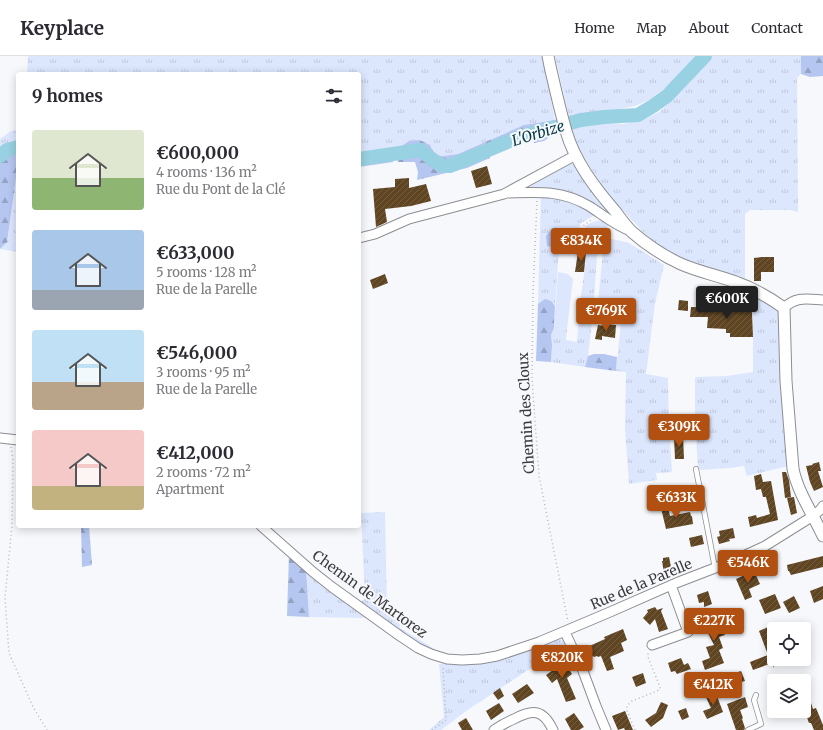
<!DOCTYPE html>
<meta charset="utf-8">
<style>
body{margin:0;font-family:Merriweather,serif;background:#f7f7f7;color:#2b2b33;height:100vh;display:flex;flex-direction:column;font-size:15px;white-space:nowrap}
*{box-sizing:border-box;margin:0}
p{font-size:13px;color:#7c7c81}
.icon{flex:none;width:22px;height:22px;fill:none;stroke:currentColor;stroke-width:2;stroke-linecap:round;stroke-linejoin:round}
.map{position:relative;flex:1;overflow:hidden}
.panel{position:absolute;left:16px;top:16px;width:345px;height:456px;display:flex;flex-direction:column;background:#fff;border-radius:4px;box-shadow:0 2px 10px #0003}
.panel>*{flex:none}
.controls{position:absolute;left:767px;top:566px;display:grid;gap:8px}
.controls a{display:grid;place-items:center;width:44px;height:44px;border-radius:4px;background:#fff;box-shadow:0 2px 10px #0003;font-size:20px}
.price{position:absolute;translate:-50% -34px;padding:0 9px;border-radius:4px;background:#b25011;color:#fff;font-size:13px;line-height:26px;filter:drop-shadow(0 1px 2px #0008)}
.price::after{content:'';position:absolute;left:50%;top:24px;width:12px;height:9px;margin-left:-6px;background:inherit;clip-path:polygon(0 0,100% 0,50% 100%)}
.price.on{background:#222;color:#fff}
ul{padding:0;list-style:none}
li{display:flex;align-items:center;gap:12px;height:100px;padding:0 16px}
li span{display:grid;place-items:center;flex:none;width:112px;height:80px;border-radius:4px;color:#555}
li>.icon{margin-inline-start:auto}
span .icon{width:48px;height:48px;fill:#fffc;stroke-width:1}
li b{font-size:17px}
h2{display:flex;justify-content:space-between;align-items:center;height:48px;padding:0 16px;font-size:17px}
header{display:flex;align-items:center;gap:24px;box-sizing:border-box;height:56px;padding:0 20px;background:#fff;border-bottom:1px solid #e1e1e2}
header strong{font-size:19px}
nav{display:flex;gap:22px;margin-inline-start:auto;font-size:14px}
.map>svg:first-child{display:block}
.grass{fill:url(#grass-tufts)}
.forest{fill:url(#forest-firs)}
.garden{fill:#dce6fd}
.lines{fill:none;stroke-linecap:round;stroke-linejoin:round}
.river{stroke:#98d1e1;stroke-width:14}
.building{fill:url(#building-hatch)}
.service-casing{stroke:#8c8e92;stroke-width:6}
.minor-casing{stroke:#8c8e92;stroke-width:11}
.tertiary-casing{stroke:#8c8e92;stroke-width:13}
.path{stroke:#b6b8bb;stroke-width:1.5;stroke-dasharray:1 3;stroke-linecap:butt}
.service{stroke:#fff;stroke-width:4.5}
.minor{stroke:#fff;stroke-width:9}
.tertiary{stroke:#fff;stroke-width:11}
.labels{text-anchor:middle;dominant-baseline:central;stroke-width:4;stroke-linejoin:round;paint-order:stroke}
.street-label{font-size:14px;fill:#3b3b3d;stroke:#f6f8fc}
.water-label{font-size:15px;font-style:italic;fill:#033944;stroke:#f6f8fc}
</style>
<header>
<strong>Keyplace</strong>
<nav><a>Home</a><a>Map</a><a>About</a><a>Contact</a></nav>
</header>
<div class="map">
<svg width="823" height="674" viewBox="0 0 823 674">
<defs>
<pattern id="grass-tufts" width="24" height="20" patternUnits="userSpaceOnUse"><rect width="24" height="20" fill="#dce6fd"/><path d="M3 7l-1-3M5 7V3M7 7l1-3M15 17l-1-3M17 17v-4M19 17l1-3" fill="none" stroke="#bec6da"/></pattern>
<pattern id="forest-firs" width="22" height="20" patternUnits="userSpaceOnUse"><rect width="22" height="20" fill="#b5c6f0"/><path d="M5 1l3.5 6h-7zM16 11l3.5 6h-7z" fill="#94a2c4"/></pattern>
<pattern id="building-hatch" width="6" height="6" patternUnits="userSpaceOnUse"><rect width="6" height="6" fill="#5f4522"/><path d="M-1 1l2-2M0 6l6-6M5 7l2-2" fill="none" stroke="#735e43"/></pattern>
</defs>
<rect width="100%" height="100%" fill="#f6f8fc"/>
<!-- grass -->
<path class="grass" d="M 28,0 L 543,0 L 545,11 L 555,64 L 524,69 L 458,98 L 443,100 L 435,99 L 430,89 L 399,91 L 395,95 L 391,93 L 359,99 L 359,18 L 27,18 Z
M 555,0 L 697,0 L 666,31 L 651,43 L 635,50 L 615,54 L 569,61 Z
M 713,0 L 801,0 L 801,18 L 797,22 L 798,156 L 791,154 L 750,154 L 745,158 L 745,222 L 712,213 L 672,198 L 649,182 L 608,139 L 576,89 L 571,73 L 600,67 L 624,68 L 645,63 L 659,56 L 670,46 Z
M 18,74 L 18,87 L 11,87 L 0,92 L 0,83 L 11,75 Z
M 567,107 L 572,108 L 576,111 L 596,142 L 612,160 L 581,143 L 518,134 Z
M 18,108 L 18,196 L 0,193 L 7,186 Z
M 541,139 L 555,140 L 572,146 L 597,158 L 581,167 L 576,177 L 563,172 L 552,172 L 547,180 L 547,190 L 559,193 L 555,250 L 551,245 L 538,248 Z
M 602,164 L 609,168 L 598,184 L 593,256 L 588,300 L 585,311 L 551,306 L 552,289 L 551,279 L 554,272 L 567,273 L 566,284 L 577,286 L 581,240 L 589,184 L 580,182 C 585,168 588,166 602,164 Z
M 608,182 L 629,187 L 664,209 L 655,247 L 646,318 L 668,322 L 669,371 L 672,416 L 656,417 L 657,424 L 629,428 L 625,372 L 626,316 L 616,315 L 623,248 L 598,247 L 603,195 Z
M 753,238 L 780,254 L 788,410 L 747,420 L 744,410 L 730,412 L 698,414 L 695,364 L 695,321 L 727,320 L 753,316 Z
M 385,456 L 387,555 L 399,561 L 400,572 L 443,598 L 420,591 L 360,547 L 365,542 L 361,457 Z
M 306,513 L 368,562 L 309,561 Z
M 559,583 L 563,584 L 566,587 L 534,610 L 466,655 L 441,674 L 429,674 L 444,661 L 439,608 L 484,607 L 517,597 Z"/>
<!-- forest -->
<path class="forest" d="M 801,0 L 823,0 L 823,20 L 810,21 L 801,18 Z
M 555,64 L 558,75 L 544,85 L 534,87 L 530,77 L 492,91 L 490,102 L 467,112 L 417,124 L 418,116 L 415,106 L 398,106 L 395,95 L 409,85 L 420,84 L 430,89 L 435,99 L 443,100 L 458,98 L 524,69 Z
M 391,93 L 393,106 L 359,111 L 359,99 Z
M 18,95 L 18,108 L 7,186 L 0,193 L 0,105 L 8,98 Z
M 552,172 L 563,172 L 559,193 L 547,190 L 546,180 Z
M 545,243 L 551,245 L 555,250 L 554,272 L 551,279 L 552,289 L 551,306 L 536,305 L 538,248 Z
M 594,298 L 604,298 L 617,301 L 616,315 L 585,311 L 588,300 Z
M 81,470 L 89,470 L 92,509 L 82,511 Z
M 289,498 L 306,513 L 309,561 L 287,560 Z"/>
<!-- garden -->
<path class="garden" d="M 558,216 L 568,218 L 573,223 L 567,273 L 554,272 Z"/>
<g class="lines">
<!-- river -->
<path class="river" d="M 0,100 L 7,94 L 18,91
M 359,103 L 420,94 L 440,109 L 450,110 L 519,81 L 548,73 L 581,64 L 604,61 L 638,59 L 653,50 L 667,40 L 705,0"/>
</g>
<!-- building -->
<path class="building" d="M 487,110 L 492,128 L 476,132 L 471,115 Z
M 409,122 L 409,132 L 426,128 L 431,145 L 411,150 L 385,153 L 387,166 L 376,171 L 373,133 L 395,131 L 395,123 Z
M 578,196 L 586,196 L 584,216 L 575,216 Z
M 762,201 L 774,201 L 774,216 L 761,216 L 761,225 L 754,225 L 754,202 Z
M 385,218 L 388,227 L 373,233 L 370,224 Z
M 679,244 L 688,245 L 688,255 L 678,254 Z
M 730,250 L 730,255 L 752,256 L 753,281 L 730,281 L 730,277 L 726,277 L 726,273 L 707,272 L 708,261 L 690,261 L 691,251 L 723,252 L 723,251 Z
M 605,268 L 616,269 L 615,282 L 602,280 L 602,284 L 595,283 L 598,269 L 605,270 Z
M 683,380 L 684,403 L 675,403 L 674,381 Z
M 819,406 L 821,415 L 818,415 L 823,431 L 814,435 L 810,426 L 806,410 L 813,409 L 812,408 Z
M 782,416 L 786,416 L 789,424 L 791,441 L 785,442 Z
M 761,418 L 763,426 L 771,425 L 778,464 L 750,471 L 748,461 L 756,459 L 757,462 L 770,458 L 766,441 L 763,441 L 761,433 L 756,434 L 754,420 Z
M 794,441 L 797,457 L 791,459 L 787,442 Z
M 668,451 L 670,460 L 690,456 L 691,460 L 692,460 L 693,468 L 666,473 L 661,452 Z
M 733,472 L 735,482 L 729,483 L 730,485 L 719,488 L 717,481 L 720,480 L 719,475 Z
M 702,479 L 704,488 L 691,491 L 689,482 Z
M 823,500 L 823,511 L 791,519 L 789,515 L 788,515 L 787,509 Z
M 669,501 L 672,516 L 664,517 L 662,505 L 663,505 L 663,502 Z
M 754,515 L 760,528 L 749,533 L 752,541 L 745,544 L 736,523 Z
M 823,530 L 823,543 L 814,547 L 810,535 Z
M 708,535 L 712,548 L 704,551 L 704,546 L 699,547 L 697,539 Z
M 775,538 L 781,552 L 765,558 L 759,544 Z
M 794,540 L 800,552 L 789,557 L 783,546 Z
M 655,551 L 657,554 L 663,552 L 661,555 L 668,573 L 659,576 L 655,563 L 650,569 L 643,562 L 648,556 L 647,554 Z
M 704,558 L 716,559 L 717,567 L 719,573 L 722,572 L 725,579 L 719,581 L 723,592 L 719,594 L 724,607 L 705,614 L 702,605 L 710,602 L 706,591 L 714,589 L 706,573 Z
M 768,571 L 774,586 L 774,612 L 772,607 L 753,614 L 750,606 L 768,599 L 759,575 Z
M 623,573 L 627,584 L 621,587 L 624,595 L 610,601 L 614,613 L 607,615 L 601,600 L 598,601 L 597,600 L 594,601 L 593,600 L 590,602 L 585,592 L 605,583 L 604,581 Z
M 561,601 L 572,618 L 567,622 L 576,643 L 566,646 L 557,623 L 552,627 L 546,619 L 556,612 L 553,607 Z
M 681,602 L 684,609 L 688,607 L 691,613 L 677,618 L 675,615 L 671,616 L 668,607 Z
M 741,615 L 745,625 L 728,630 L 725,620 Z
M 643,617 L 646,627 L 636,631 L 632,621 Z
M 527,628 L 534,637 L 518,647 L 512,638 Z
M 500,632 L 504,640 L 498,644 L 493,637 Z
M 715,635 L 723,656 L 707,663 L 703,655 L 711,652 L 705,639 Z
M 745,641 L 748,651 L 740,654 L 743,662 L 742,663 L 745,672 L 744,674 L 736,674 L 727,648 Z
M 661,646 L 668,649 L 663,662 L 651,671 L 645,664 L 656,657 Z
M 499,647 L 504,655 L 491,664 L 486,655 Z
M 811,647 L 813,653 L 816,652 L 823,669 L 823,674 L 814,674 L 811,667 L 809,667 L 805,656 L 806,656 L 804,651 Z
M 686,652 L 689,661 L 682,664 L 678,655 Z
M 625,655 L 633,674 L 625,674 L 624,672 L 618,674 L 612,660 Z
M 574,657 L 584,671 L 579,674 L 571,674 L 565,663 Z
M 466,662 L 473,674 L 462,674 L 458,667 Z"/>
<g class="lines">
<!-- service casing -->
<g class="service-casing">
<path id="service" d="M 696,413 L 715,512
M 748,674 L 761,668 L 754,644 L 756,639"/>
</g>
<!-- minor casing -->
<g class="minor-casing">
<path id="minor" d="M 509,137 C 539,136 562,134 589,150 C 603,159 616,170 631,175
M 359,182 L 375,178 L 409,163 L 504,138 L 576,99
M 784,252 C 796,240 807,243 823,244
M 0,382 L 18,384
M 261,470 L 313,516 L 332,531 L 400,580 L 418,592 L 431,598 L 447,603 L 462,604 L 480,603 L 497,600 L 539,586 L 610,556 L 676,527 L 728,507 L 765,490 L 813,460 L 820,454 L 823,450
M 565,576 L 583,615 L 596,650 L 606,674
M 652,589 L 688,576 L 671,529
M 494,674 C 500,670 507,666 514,663 C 533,653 543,653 553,674"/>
</g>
<!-- tertiary casing -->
<g class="tertiary-casing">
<path id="tertiary" d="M 548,0 L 550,10 C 555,32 560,54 566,75 C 575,106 595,132 615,155 C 620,162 626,170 632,176 C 647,189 663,200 681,208 C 699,216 720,220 738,227 C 755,233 770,242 784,252 L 786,325 L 793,413 C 798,437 813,458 823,480"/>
</g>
<!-- path -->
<path class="path" d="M 537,145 L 533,237 L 532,323 L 539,420 L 568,566
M 574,191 C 575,177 581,170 593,163
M 11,391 L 13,405 L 12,469 L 5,542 L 9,597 L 33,651 L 47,674
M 432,674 L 446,664 L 443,611
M 635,674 L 627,655 L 627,650 L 632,645 L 657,635 L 660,633 L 660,631 L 648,601 L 648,597"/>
<!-- service -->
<use href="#service" class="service"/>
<!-- minor -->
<use href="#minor" class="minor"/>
<!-- tertiary -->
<use href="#tertiary" class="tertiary"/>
</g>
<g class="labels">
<!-- street labels -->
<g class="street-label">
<text transform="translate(526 357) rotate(-93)">Chemin des Cloux</text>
<text transform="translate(641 528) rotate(-23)">Rue de la Parelle</text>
<text transform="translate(370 538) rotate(36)">Chemin de Martorez</text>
</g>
<!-- water labels -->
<g class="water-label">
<text transform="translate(538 77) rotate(-17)">L'Orbize</text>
</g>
</g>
</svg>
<div class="controls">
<a><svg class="icon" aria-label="locate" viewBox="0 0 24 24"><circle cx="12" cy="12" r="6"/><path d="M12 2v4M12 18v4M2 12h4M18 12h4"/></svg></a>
<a><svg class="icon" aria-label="layers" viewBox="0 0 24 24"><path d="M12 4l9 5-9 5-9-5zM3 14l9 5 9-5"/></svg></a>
</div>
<b class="price" style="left:581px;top:206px">€834K</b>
<b class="price on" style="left:727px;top:264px">€600K</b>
<b class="price" style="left:606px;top:276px">€769K</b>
<b class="price" style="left:679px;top:392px">€309K</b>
<b class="price" style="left:676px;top:463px">€633K</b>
<b class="price" style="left:748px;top:528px">€546K</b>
<b class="price" style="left:714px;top:586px">€227K</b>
<b class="price" style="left:562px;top:623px">€820K</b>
<b class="price" style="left:713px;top:650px">€412K</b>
<section class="panel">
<h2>9 homes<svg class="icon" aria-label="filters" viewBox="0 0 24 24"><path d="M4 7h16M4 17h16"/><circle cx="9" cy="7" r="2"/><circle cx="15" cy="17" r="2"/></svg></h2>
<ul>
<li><span style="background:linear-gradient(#dfe7d0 60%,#8fb573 0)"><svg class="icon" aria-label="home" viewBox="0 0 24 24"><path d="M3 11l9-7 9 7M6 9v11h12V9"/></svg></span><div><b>€600,000</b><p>4 rooms · 136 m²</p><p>Rue du Pont de la Clé</p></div></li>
<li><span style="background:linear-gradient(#a9c7e8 75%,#9aa5b1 0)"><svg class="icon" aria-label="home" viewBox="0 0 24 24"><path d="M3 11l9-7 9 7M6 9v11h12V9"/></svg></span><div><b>€633,000</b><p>5 rooms · 128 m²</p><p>Rue de la Parelle</p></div></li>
<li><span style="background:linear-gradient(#bfe0f5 65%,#b9a48a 0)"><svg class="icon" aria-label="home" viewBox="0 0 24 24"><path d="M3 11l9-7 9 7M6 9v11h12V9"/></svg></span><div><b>€546,000</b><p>3 rooms · 95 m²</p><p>Rue de la Parelle</p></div></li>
<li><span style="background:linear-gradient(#f6c9c9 70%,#c2b280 0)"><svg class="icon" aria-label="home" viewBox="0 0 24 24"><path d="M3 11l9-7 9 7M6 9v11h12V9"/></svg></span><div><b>€412,000</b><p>2 rooms · 72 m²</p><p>Apartment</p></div></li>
</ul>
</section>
</div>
